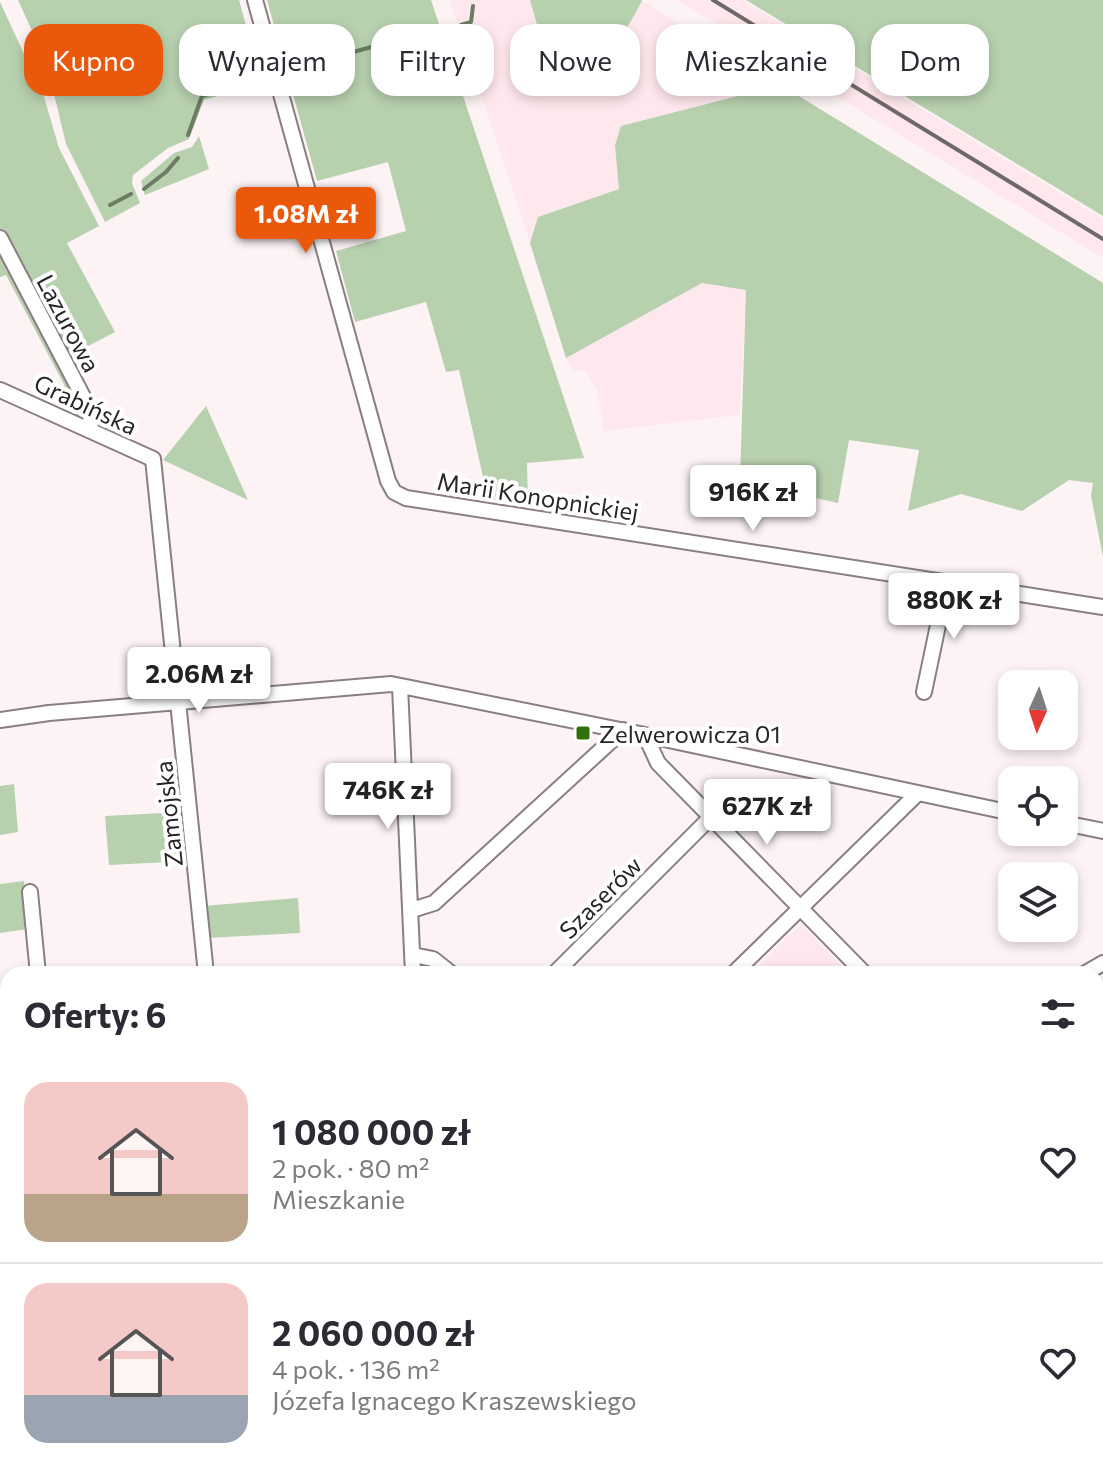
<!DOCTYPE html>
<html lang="pl">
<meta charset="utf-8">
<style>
body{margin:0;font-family:Commissioner,sans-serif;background:#f7f7f7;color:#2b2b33;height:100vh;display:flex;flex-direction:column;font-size:30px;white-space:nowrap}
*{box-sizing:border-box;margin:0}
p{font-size:26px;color:#7c7c81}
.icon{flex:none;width:44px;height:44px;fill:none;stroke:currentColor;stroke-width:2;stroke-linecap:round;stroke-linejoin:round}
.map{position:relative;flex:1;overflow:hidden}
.details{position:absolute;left:0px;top:966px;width:1104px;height:514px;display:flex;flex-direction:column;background:#fff;border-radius:24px 24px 0 0;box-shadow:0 4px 12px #0003}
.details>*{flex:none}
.hud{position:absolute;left:24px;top:24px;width:1056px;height:72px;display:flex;gap:16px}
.needle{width:52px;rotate:183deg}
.tools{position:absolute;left:998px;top:670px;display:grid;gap:16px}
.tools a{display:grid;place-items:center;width:80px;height:80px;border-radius:16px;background:#fff;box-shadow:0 4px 12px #0003;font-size:40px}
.price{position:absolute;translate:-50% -68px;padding:0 18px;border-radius:8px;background:#fff;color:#222;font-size:26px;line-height:52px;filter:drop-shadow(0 2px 4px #0008)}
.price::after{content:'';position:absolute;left:50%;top:48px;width:24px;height:18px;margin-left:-12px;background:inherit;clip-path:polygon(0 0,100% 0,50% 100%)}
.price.selected{background:#ea580c;color:#fff}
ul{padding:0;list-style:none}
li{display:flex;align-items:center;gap:24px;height:200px;padding:0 24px}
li+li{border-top:2px solid #e1e1e2}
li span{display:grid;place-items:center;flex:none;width:224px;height:160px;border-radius:24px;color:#555}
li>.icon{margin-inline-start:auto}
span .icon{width:96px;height:96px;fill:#fffc;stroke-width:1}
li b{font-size:34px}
h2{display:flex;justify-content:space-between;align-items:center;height:96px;padding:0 24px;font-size:34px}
.chip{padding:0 28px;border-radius:24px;background:#fff;box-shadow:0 4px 12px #0003;font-size:28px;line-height:72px}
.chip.selected{background:#ea580c;color:#fff}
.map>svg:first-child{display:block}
.built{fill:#ffe8ed}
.green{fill:#b7d0ae}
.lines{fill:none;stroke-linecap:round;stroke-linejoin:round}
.stream{stroke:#6c7c64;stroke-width:4}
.minor-casing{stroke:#8a7e81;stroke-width:18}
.minor{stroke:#fff;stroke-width:14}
.rail{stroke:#70696a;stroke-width:4}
.poi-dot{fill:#307109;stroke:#fff;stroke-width:3}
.labels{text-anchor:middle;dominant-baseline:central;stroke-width:8;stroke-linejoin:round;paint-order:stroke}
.street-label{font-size:24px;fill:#292425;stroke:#fff}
.poi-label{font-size:24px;fill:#292425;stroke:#fff;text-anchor:start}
</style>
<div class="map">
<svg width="1103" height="1479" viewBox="0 0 1103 1479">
<rect width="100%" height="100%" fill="#fdf3f5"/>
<!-- built -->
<path class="built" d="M 450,0 L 530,0 L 539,32 L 618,44 L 642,1 L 781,85 L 621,126 L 615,145 L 620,189 L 539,216 L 530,243 Z
M 677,0 L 743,0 L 1103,219 L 1103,258 Z
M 702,283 L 746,290 L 740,415 L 604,431 L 597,390 L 585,370 L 572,370 L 566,358 Z
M 801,924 L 849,974 L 751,974 L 757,967 Z"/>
<!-- green -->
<path class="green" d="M 18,0 L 239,0 L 262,83 L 204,100 L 189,139 L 168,148 L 133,175 L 132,183 L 140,203 L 105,222 L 66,144 L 54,94 L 55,81 Z
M 267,0 L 431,0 L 584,458 L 527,463 L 528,506 L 488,499 L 459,370 L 446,372 L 426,302 L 355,322 L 336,251 L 406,231 L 388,162 L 317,181 Z
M 530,0 L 641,0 L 642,1 L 618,44 L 599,54 L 539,32 Z
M 746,0 L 1103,0 L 1103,216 Z
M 0,2 L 44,97 L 59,148 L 99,226 L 67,243 L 115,332 L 69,356 L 0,228 Z
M 781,85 L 1103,283 L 1103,557 L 1091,496 L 1093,483 L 1069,480 L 1022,511 L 961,494 L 908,511 L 919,450 L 849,440 L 838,503 L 740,481 L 746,290 L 702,283 L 566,358 L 530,243 L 538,217 L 619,189 L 615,145 L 621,126 Z
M 199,136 L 209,169 L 145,195 L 141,181 L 174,153 L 192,147 Z
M 0,248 L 83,404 L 84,419 L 73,413 L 71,407 L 77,409 L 6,275 L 0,277 Z
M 206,406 L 248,500 L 163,460 Z
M 14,784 L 18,832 L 0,835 L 0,786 Z
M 183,812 L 188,861 L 109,865 L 105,816 Z
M 24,881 L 28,929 L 0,933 L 0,884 Z
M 298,898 L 300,933 L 207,938 L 204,906 Z
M 0,1192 L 3,1192 L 8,1231 L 8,1259 L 0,1260 Z
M 1103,1423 L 1103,1479 L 1034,1479 L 1032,1472 L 1096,1472 L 1096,1425 Z"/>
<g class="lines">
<!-- stream -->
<path class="stream" d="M 461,25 L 471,22 L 473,6
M 296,68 L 436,29
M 188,135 L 202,96 L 264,76
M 144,189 L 166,172 L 178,158
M 110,205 L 131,194"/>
<!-- minor casing -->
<g class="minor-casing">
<path id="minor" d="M 255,0 L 388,481 L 394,492 L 406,498 L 1103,607
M 0,238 L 90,410 L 91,430
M 0,390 L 153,459 L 206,974
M 400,686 L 413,974
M 924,692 L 947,582
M 0,720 L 49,713 L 391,684 L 645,735 L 1012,813
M 645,735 L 658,763 L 865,974
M 1064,823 L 1103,831
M 30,892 L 38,974
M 412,910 L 434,903 L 623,730
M 413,955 L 433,959 L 452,974
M 554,974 L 711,817
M 733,974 L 917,794
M 1084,974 L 1103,963
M 0,1177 L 8,1176
M 1096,1177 L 1103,1176
M 1096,1399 L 1103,1398
M 451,1472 L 451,1479
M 939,1472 L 945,1479
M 0,1477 L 48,1472
M 571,1479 L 578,1472
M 789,1479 L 809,1472
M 892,1479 L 894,1472"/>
</g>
<!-- minor -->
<use href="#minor" class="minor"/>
<!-- rail -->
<path class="rail" d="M 713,0 L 1103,239"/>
</g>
<!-- markers -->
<rect class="poi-dot" x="575" y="725" width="16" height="16" rx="4"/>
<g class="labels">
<!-- street labels -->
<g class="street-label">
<text transform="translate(69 323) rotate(62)">Lazurowa</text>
<text transform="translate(86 404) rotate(25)">Grabińska</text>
<text transform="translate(538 496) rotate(9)">Marii Konopnickiej</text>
<text transform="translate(168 814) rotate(-96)">Zamojska</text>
<text transform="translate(600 897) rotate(-45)">Szaserów</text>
</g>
<!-- poi labels -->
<g class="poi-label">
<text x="599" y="733">Zelwerowicza 01</text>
</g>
</g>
</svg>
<div class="tools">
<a><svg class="needle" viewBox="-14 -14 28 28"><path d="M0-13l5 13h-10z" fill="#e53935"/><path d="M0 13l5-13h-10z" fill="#7c7c81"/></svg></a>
<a><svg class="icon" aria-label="locate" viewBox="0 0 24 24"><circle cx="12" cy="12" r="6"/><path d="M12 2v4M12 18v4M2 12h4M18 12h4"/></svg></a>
<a><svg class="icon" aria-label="layers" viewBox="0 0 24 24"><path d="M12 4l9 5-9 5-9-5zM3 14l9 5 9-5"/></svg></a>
</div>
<b class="price selected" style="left:306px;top:255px">1.08M zł</b>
<b class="price" style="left:753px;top:533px">916K zł</b>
<b class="price" style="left:954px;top:641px">880K zł</b>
<b class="price" style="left:199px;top:715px">2.06M zł</b>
<b class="price" style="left:388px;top:831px">746K zł</b>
<b class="price" style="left:767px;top:847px">627K zł</b>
<div class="hud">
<a class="chip selected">Kupno</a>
<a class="chip">Wynajem</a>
<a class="chip">Filtry</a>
<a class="chip">Nowe</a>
<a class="chip">Mieszkanie</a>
<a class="chip">Dom</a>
</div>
<section class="details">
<h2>Oferty: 6<svg class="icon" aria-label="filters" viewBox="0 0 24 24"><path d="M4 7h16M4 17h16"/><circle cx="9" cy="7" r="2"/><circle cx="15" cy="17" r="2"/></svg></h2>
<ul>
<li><span style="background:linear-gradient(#f6c9c9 70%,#b9a48a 0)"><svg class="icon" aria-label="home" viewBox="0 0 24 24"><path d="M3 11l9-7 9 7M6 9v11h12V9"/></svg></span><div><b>1 080 000 zł</b><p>2 pok. · 80 m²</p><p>Mieszkanie</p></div><svg class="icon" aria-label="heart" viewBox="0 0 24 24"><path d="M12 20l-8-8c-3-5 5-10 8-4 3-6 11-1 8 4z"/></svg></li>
<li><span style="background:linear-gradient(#f6c9c9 70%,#9aa5b1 0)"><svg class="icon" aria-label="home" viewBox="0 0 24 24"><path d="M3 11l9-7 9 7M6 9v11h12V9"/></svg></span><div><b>2 060 000 zł</b><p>4 pok. · 136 m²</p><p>Józefa Ignacego Kraszewskiego</p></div><svg class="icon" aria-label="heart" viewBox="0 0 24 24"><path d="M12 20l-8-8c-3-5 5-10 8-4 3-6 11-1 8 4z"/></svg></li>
</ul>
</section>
</div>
